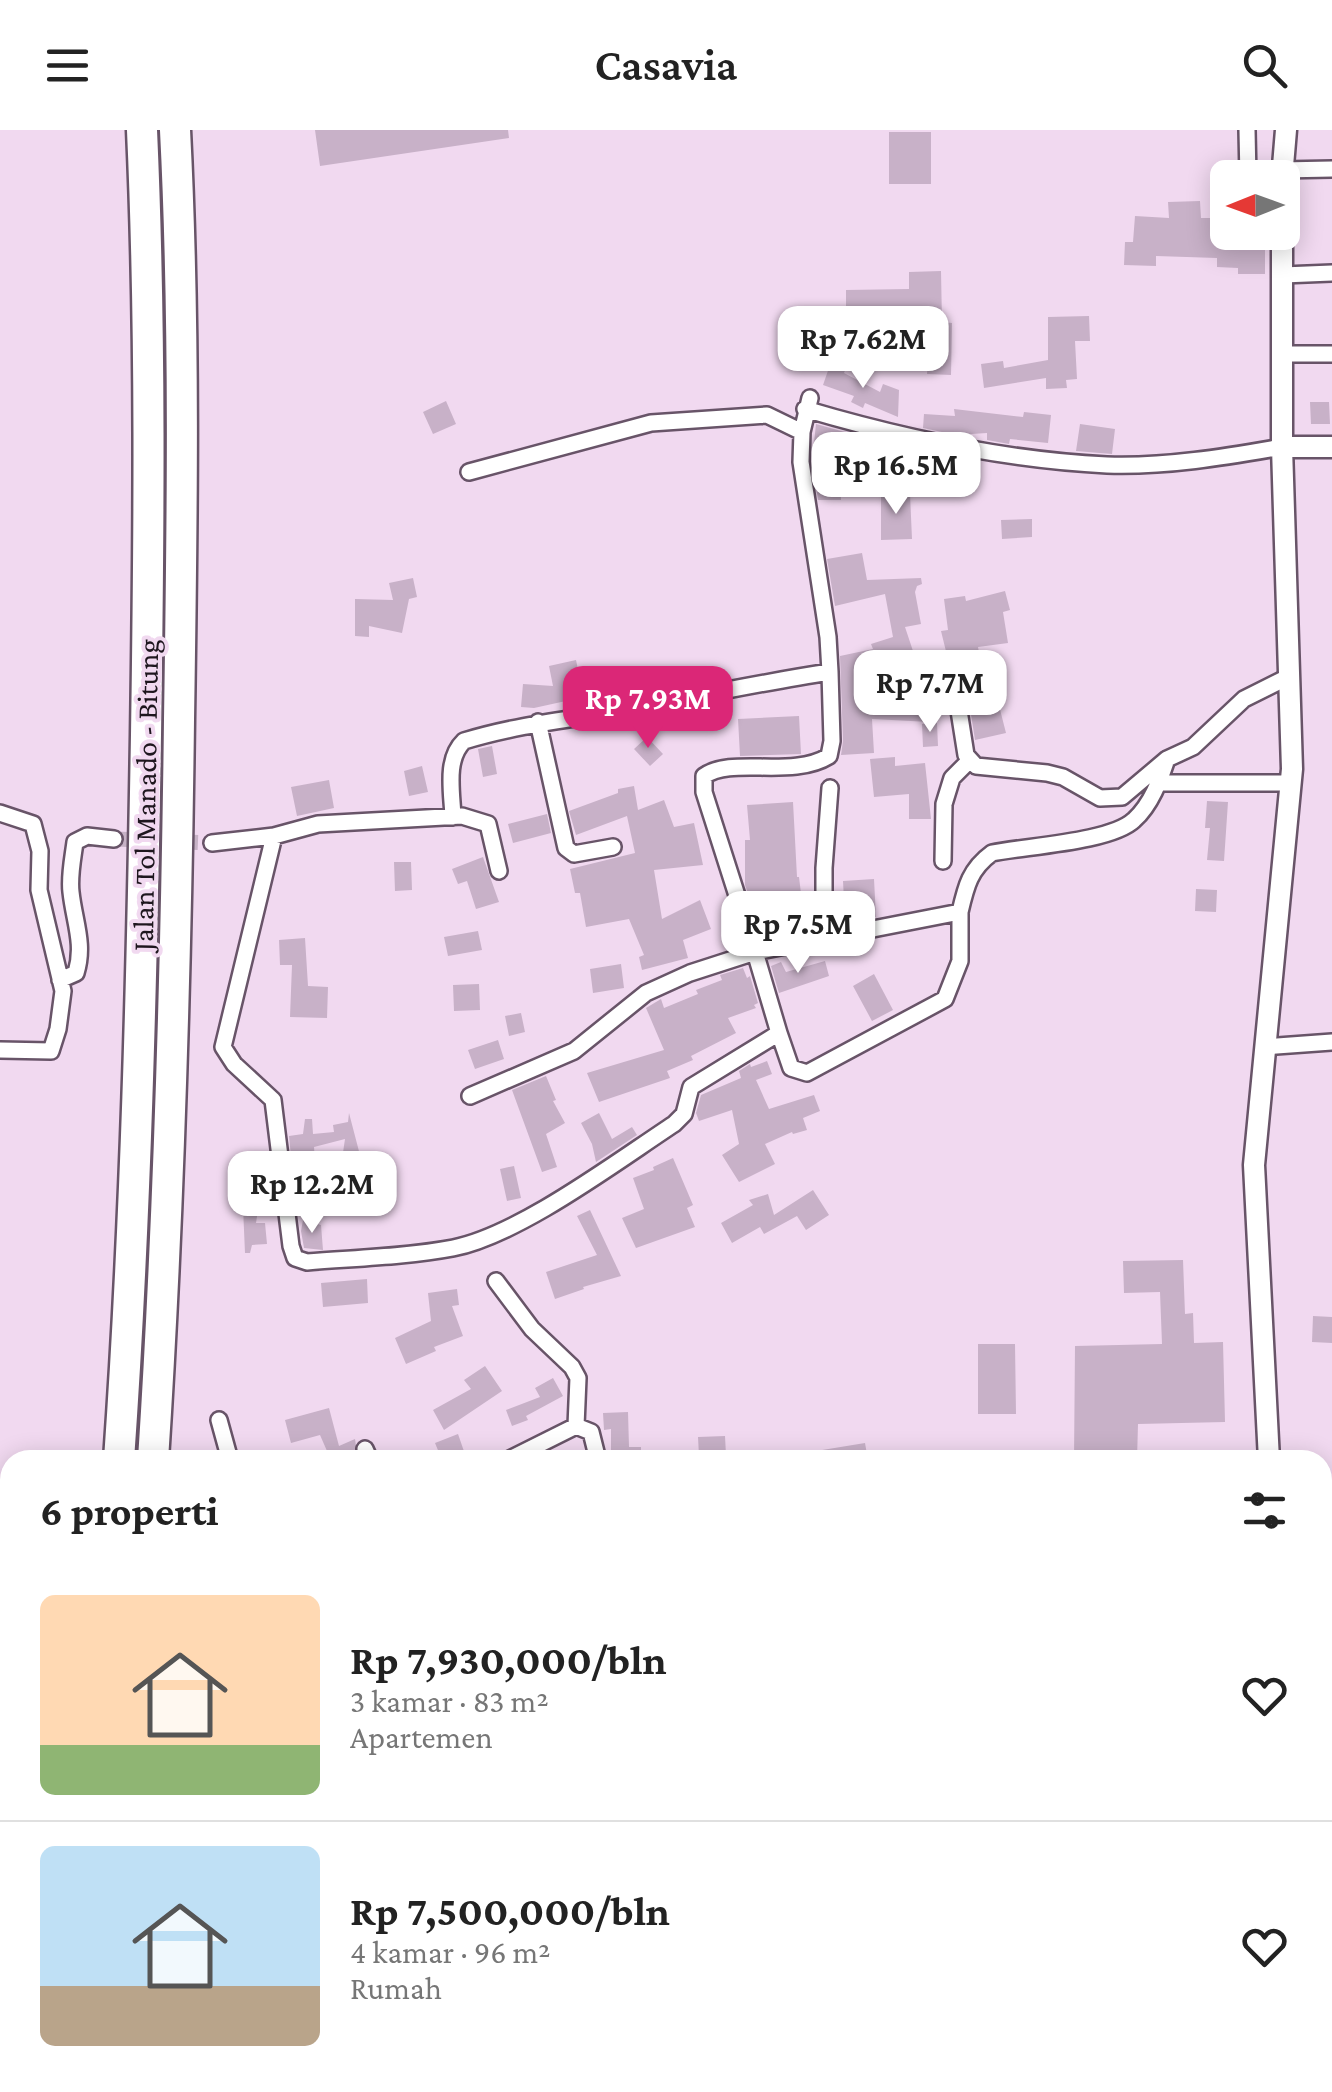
<!DOCTYPE html>
<html lang="id">
<meta charset="utf-8">
<style>
body{margin:0;font-family:"Crimson Pro",serif;background:#f6f6f6;color:#222;height:100vh;display:flex;flex-direction:column;font-size:38px;white-space:nowrap}
*{box-sizing:border-box;margin:0}
p{font-size:32px;color:#767676}
.icon{flex:none;width:55px;height:55px;fill:none;stroke:currentColor;stroke-width:2;stroke-linecap:round;stroke-linejoin:round}
.map{position:relative;flex:1;overflow:hidden}
.side{position:absolute;left:0px;top:1320px;width:1332px;height:642px;display:flex;flex-direction:column;background:#fff;border-radius:30px 30px 0 0;box-shadow:0 5px 25px #0003}
.side>*{flex:none}
.needle{width:65px;rotate:269deg}
.tools{position:absolute;left:1210px;top:30px;display:grid;gap:20px}
.tools a{display:grid;place-items:center;width:90px;height:90px;border-radius:15px;background:#fff;box-shadow:0 5px 25px #0003;font-size:50px}
.price{position:absolute;translate:-50% -85px;padding:0 22px;border-radius:20px;background:#fff;color:#222;font-size:32px;line-height:65px;filter:drop-shadow(0 2px 5px #0008)}
.price::after{content:'';position:absolute;left:50%;top:60px;width:30px;height:22px;margin-left:-15px;background:inherit;clip-path:polygon(0 0,100% 0,50% 100%)}
.price.on{background:#db2777;color:#fff}
ul{padding:0;list-style:none}
li{display:flex;align-items:center;gap:30px;height:250px;padding:0 40px}
li+li{border-top:2px solid #e0e0e0}
li span{display:grid;place-items:center;flex:none;width:280px;height:200px;border-radius:15px;color:#555}
li>.icon{margin-inline-start:auto}
span .icon{width:120px;height:120px;fill:#fffc;stroke-width:1}
li b{font-size:42px}
h2{display:flex;justify-content:space-between;align-items:center;height:120px;padding:0 40px;font-size:42px}
header{display:flex;justify-content:space-between;align-items:center;height:130px;padding:0 40px;background:#fff;font-size:45px;font-weight:600}
.map>svg:first-child{display:block}
.building{fill:#c8b1c8;fill-rule:evenodd}
.lines{fill:none;stroke-linecap:round;stroke-linejoin:round}
.minor-tunnel{stroke:#c7b2c6;stroke-width:15;stroke-dasharray:15 8;stroke-linecap:butt}
.minor-casing{stroke:#685468;stroke-width:20}
.tertiary-casing{stroke:#685468;stroke-width:25}
.motorway-casing{stroke:#685468;stroke-width:35}
.minor{stroke:#fff;stroke-width:15}
.tertiary{stroke:#fff;stroke-width:20}
.motorway{stroke:#fff;stroke-width:30}
.labels{text-anchor:middle;dominant-baseline:central;stroke-width:8;stroke-linejoin:round;paint-order:stroke}
.street-label{font-size:30px;fill:#1e161e;stroke:#f1d9f0}
</style>
<header><svg class="icon" aria-label="menu" viewBox="0 0 24 24"><path d="M4 6h16M4 12h16M4 18h16"/></svg>Casavia<svg class="icon" aria-label="search" viewBox="0 0 24 24"><circle cx="10" cy="10" r="6"/><path d="M15 15l6 6"/></svg></header>
<div class="map">
<svg width="1332" height="1962" viewBox="0 0 1332 1962">
<rect width="100%" height="100%" fill="#f1d9f0"/>
<!-- building -->
<path class="building" d="M 315,0 L 508,0 L 509,8 L 320,36 Z
M 889,2 L 931,2 L 931,54 L 889,54 Z
M 1200,71 L 1201,88 L 1228,88 L 1228,102 L 1265,102 L 1265,144 L 1238,144 L 1238,138 L 1217,137 L 1217,128 L 1156,126 L 1156,136 L 1124,135 L 1125,112 L 1133,112 L 1135,86 L 1169,88 L 1168,72 Z
M 941,141 L 942,192 L 952,193 L 951,245 L 927,244 L 930,207 L 918,237 L 837,215 L 846,186 L 846,160 L 909,159 L 909,142 Z
M 1089,186 L 1090,211 L 1075,211 L 1077,249 L 1066,250 L 1067,258 L 1046,259 L 1046,248 L 984,258 L 981,234 L 1003,231 L 1004,238 L 1048,230 L 1048,187 Z
M 831,232 L 846,238 L 844,243 L 880,262 L 883,254 L 899,260 L 898,287 L 865,273 L 863,278 L 851,272 L 854,266 L 823,255 Z
M 446,271 L 456,294 L 433,304 L 423,282 Z
M 1310,272 L 1329,272 L 1330,294 L 1311,294 Z
M 954,279 L 1023,287 L 1024,282 L 1051,285 L 1048,313 L 1010,309 L 1009,314 L 987,310 L 987,303 L 956,305 L 923,298 L 924,284 L 955,286 Z
M 816,294 L 859,306 L 854,327 L 845,324 L 840,343 L 841,370 L 818,370 L 812,331 Z
M 1080,294 L 1115,299 L 1112,324 L 1076,321 Z
M 881,364 L 910,364 L 912,409 L 881,410 Z
M 1032,389 L 1032,407 L 1002,409 L 1001,390 Z
M 862,423 L 867,450 L 921,448 L 922,454 L 917,456 L 915,462 L 921,494 L 905,497 L 922,548 L 930,592 L 872,589 L 874,623 L 841,625 L 843,611 L 840,526 L 873,519 L 871,514 L 893,507 L 885,464 L 835,476 L 827,429 ZM 902,523 L 911,570 L 870,568 L 866,535 Z
M 413,448 L 417,467 L 409,469 L 402,503 L 369,496 L 369,507 L 355,506 L 355,469 L 393,470 L 389,453 Z
M 1005,461 L 1010,480 L 1003,482 L 1008,513 L 978,517 L 985,554 L 993,552 L 1006,603 L 975,610 L 968,565 L 960,552 L 954,554 L 941,501 L 948,500 L 944,469 L 965,466 L 966,471 Z
M 576,530 L 584,567 L 534,578 L 521,577 L 523,554 L 553,556 L 549,536 Z
M 799,586 L 801,624 L 740,626 L 738,589 Z
M 937,593 L 938,616 L 923,617 L 922,594 Z
M 647,607 L 663,624 L 650,636 L 634,619 Z
M 492,616 L 497,644 L 483,647 L 478,619 Z
M 895,627 L 895,636 L 925,633 L 931,689 L 909,689 L 909,664 L 874,667 L 870,629 Z
M 422,636 L 428,662 L 409,666 L 404,641 Z
M 329,650 L 334,678 L 297,686 L 291,657 Z
M 634,656 L 638,680 L 664,670 L 674,697 L 694,693 L 703,735 L 654,740 L 662,789 L 700,770 L 711,799 L 683,810 L 688,828 L 642,840 L 639,827 L 644,825 L 629,789 L 586,797 L 580,763 L 575,763 L 570,739 L 635,723 L 627,686 L 576,705 L 569,681 L 618,663 L 618,659 Z
M 1207,671 L 1228,672 L 1224,731 L 1207,730 L 1210,698 L 1205,698 Z
M 793,672 L 797,747 L 799,747 L 803,780 L 771,780 L 771,766 L 749,766 L 745,755 L 745,710 L 750,710 L 747,675 Z
M 547,684 L 551,703 L 513,713 L 508,694 Z
M 483,727 L 499,772 L 476,779 L 467,751 L 458,754 L 452,739 Z
M 394,732 L 411,732 L 412,760 L 395,761 Z
M 874,749 L 876,787 L 845,789 L 843,751 Z
M 1196,759 L 1217,760 L 1216,782 L 1195,781 Z
M 478,801 L 482,820 L 448,826 L 444,807 Z
M 305,808 L 308,856 L 328,857 L 327,888 L 290,887 L 292,835 L 280,835 L 279,810 Z
M 825,831 L 829,846 L 779,863 L 771,836 L 781,832 L 786,842 Z
M 621,834 L 624,858 L 593,863 L 590,839 Z
M 743,838 L 747,848 L 750,846 L 758,873 L 754,875 L 756,878 L 728,888 L 736,903 L 691,926 L 693,930 L 667,941 L 670,948 L 599,972 L 587,943 L 664,920 L 646,878 L 661,869 L 664,878 L 698,864 L 696,860 L 722,850 L 720,845 Z
M 874,844 L 893,880 L 872,891 L 853,856 Z
M 479,854 L 480,880 L 454,881 L 453,855 Z
M 521,883 L 525,902 L 509,906 L 505,886 Z
M 498,910 L 504,929 L 475,939 L 468,920 Z
M 767,931 L 772,944 L 756,950 L 769,979 L 814,965 L 820,981 L 803,988 L 807,1000 L 793,1004 L 792,1002 L 765,1014 L 775,1034 L 739,1052 L 722,1025 L 739,1014 L 732,980 L 699,991 L 696,983 L 701,965 L 741,948 L 739,941 L 750,934 L 751,937 Z
M 546,946 L 556,970 L 553,971 L 565,993 L 546,1004 L 557,1037 L 542,1042 L 512,960 Z
M 349,983 L 361,1029 L 357,1058 L 362,1058 L 362,1076 L 340,1076 L 340,1071 L 336,1070 L 345,1009 L 314,1017 L 318,1069 L 296,1066 L 301,1026 L 291,1027 L 289,1006 L 303,1004 L 305,989 L 312,989 L 313,1004 L 334,1002 L 333,995 L 348,992 Z
M 599,983 L 612,1009 L 632,997 L 637,1005 L 596,1032 L 592,1014 L 581,993 Z
M 673,1028 L 693,1075 L 687,1078 L 695,1097 L 636,1118 L 622,1088 L 644,1079 L 633,1048 L 654,1040 L 653,1037 Z
M 514,1036 L 521,1068 L 507,1071 L 500,1039 Z
M 813,1060 L 829,1085 L 806,1100 L 797,1086 L 764,1104 L 760,1097 L 732,1113 L 721,1093 L 753,1075 L 749,1070 L 768,1064 L 774,1085 Z
M 243,1077 L 258,1080 L 256,1093 L 265,1093 L 267,1114 L 252,1115 L 250,1123 L 245,1123 Z
M 590,1080 L 621,1146 L 583,1157 L 584,1159 L 555,1169 L 546,1142 L 597,1125 L 577,1086 Z
M 303,1090 L 321,1095 L 323,1120 L 304,1118 L 301,1101 Z
M 1183,1130 L 1185,1184 L 1193,1183 L 1194,1213 L 1223,1212 L 1225,1292 L 1138,1294 L 1137,1330 L 1074,1330 L 1075,1216 L 1162,1214 L 1160,1162 L 1124,1163 L 1123,1131 Z
M 367,1149 L 368,1173 L 323,1177 L 321,1153 Z
M 457,1159 L 459,1175 L 452,1176 L 463,1206 L 434,1217 L 436,1221 L 406,1234 L 395,1208 L 431,1191 L 428,1163 Z
M 1313,1186 L 1332,1187 L 1332,1213 L 1312,1212 Z
M 978,1214 L 1015,1214 L 1016,1284 L 978,1284 Z
M 485,1236 L 502,1261 L 444,1300 L 433,1280 L 471,1259 L 464,1250 Z
M 553,1248 L 563,1266 L 526,1286 L 528,1290 L 512,1296 L 506,1280 L 540,1267 L 535,1258 Z
M 329,1278 L 339,1316 L 355,1309 L 358,1330 L 305,1330 L 327,1321 L 320,1305 L 291,1313 L 285,1290 Z
M 628,1282 L 629,1317 L 641,1317 L 641,1330 L 611,1330 L 611,1299 L 604,1300 L 603,1283 Z
M 458,1304 L 467,1330 L 442,1330 L 435,1313 Z
M 725,1306 L 726,1325 L 699,1326 L 698,1307 Z
M 865,1313 L 868,1330 L 810,1330 L 810,1322 Z"/>
<g class="lines">
<!-- minor-tunnel -->
<path class="minor-tunnel" d="M 114,709 L 212,713"/>
<!-- minor casing -->
<g class="minor-casing">
<path id="minor" d="M 1247,0 L 1248,48
M 1281,40 L 1332,39
M 1223,73 L 1228,71
M 1283,145 L 1332,143
M 1282,224 L 1332,224
M 805,279 C 903,308 1005,330 1107,335 C 1165,337 1225,327 1282,317
M 469,342 L 651,293 L 767,285 L 802,302
M 957,568 L 966,625 L 976,636 L 1047,643 L 1063,647 L 1100,668 L 1122,667 L 1167,629 L 1193,617 L 1244,569 L 1290,546
M 538,592 L 566,718 L 574,724 L 613,717
M 1159,653 L 1290,653
M 0,683 L 33,694 L 40,721 L 39,760 L 63,861 L 58,899 L 51,921 L 0,920
M 453,687 C 452,662 445,629 464,611 C 520,594 574,589 631,579 C 698,566 763,552 830,542 L 828,507 L 801,332 L 802,302 L 810,268
M 274,706 L 223,917 L 234,934 L 273,970 L 291,1116 L 295,1128 L 307,1132 C 355,1128 405,1127 453,1118 C 519,1105 616,1032 674,994 L 684,984 L 691,957 L 779,903 L 755,822 L 960,782 C 966,756 970,739 992,723 C 1026,716 1111,712 1134,690 C 1151,675 1160,650 1167,629
M 212,713 L 274,706 L 318,694 L 462,686 L 488,694 L 499,741
M 943,731 L 944,674 L 952,648 L 969,631
M 824,808 L 824,738 L 830,658
M 60,850 L 76,843 C 85,814 74,791 71,762 C 69,746 73,728 75,712 L 87,706 L 114,709
M 779,903 L 791,938 L 807,943 L 945,869 L 960,831 L 960,782
M 1264,917 L 1332,912
M 470,966 L 574,921 L 646,863 L 690,843 L 755,822 L 704,662 L 704,646 C 732,626 792,649 829,626 L 832,611 L 830,542
M 496,1151 L 532,1199 L 572,1237 L 578,1248 L 576,1296
M 219,1290 L 230,1330
M 365,1319 L 370,1330
M 508,1330 L 576,1296 L 591,1302 L 598,1330
M 1322,1452 L 1332,1455
M 1322,1861 L 1332,1858
M 1322,1902 L 1332,1941
M 382,1962 L 383,1952
M 557,1962 L 558,1952
M 895,1962 L 898,1952"/>
</g>
<!-- tertiary casing -->
<g class="tertiary-casing">
<path id="tertiary" d="M 1282,48 L 1286,0
M 1282,317 L 1332,317
M 1269,1330 L 1254,1035 L 1292,639 L 1282,317 L 1282,102
M 1284,1962 L 1287,1952"/>
</g>
<!-- motorway casing -->
<g class="motorway-casing">
<path id="motorway" d="M 119,1330 C 136,1088 142,847 146,605 C 149,403 151,202 142,0
M 153,1330 C 169,1083 176,837 179,590 C 182,393 185,197 175,0
M 63,1962 L 64,1952
M 97,1962 L 98,1952"/>
</g>
<!-- minor -->
<use href="#minor" class="minor"/>
<!-- tertiary -->
<use href="#tertiary" class="tertiary"/>
<!-- motorway -->
<use href="#motorway" class="motorway"/>
</g>
<g class="labels">
<!-- street labels -->
<g class="street-label">
<text transform="translate(145 665) rotate(-89)">Jalan Tol Manado - Bitung</text>
</g>
</g>
</svg>
<div class="tools">
<a><svg class="needle" viewBox="-14 -14 28 28"><path d="M0-13l5 13h-10z" fill="#e53935"/><path d="M0 13l5-13h-10z" fill="#767676"/></svg></a>
</div>
<b class="price" style="left:863px;top:261px">Rp 7.62M</b>
<b class="price" style="left:896px;top:387px">Rp 16.5M</b>
<b class="price" style="left:930px;top:605px">Rp 7.7M</b>
<b class="price on" style="left:648px;top:621px">Rp 7.93M</b>
<b class="price" style="left:798px;top:846px">Rp 7.5M</b>
<b class="price" style="left:312px;top:1106px">Rp 12.2M</b>
<section class="side">
<h2>6 properti<svg class="icon" aria-label="filters" viewBox="0 0 24 24"><path d="M4 7h16M4 17h16"/><circle cx="9" cy="7" r="2"/><circle cx="15" cy="17" r="2"/></svg></h2>
<ul>
<li><span style="background:linear-gradient(#ffd9b3 75%,#8fb573 0)"><svg class="icon" aria-label="home" viewBox="0 0 24 24"><path d="M3 11l9-7 9 7M6 9v11h12V9"/></svg></span><div><b>Rp 7,930,000/bln</b><p>3 kamar · 83 m²</p><p>Apartemen</p></div><svg class="icon" aria-label="heart" viewBox="0 0 24 24"><path d="M12 20l-8-8c-3-5 5-10 8-4 3-6 11-1 8 4z"/></svg></li>
<li><span style="background:linear-gradient(#bfe0f5 70%,#b9a48a 0)"><svg class="icon" aria-label="home" viewBox="0 0 24 24"><path d="M3 11l9-7 9 7M6 9v11h12V9"/></svg></span><div><b>Rp 7,500,000/bln</b><p>4 kamar · 96 m²</p><p>Rumah</p></div><svg class="icon" aria-label="heart" viewBox="0 0 24 24"><path d="M12 20l-8-8c-3-5 5-10 8-4 3-6 11-1 8 4z"/></svg></li>
</ul>
</section>
</div>
